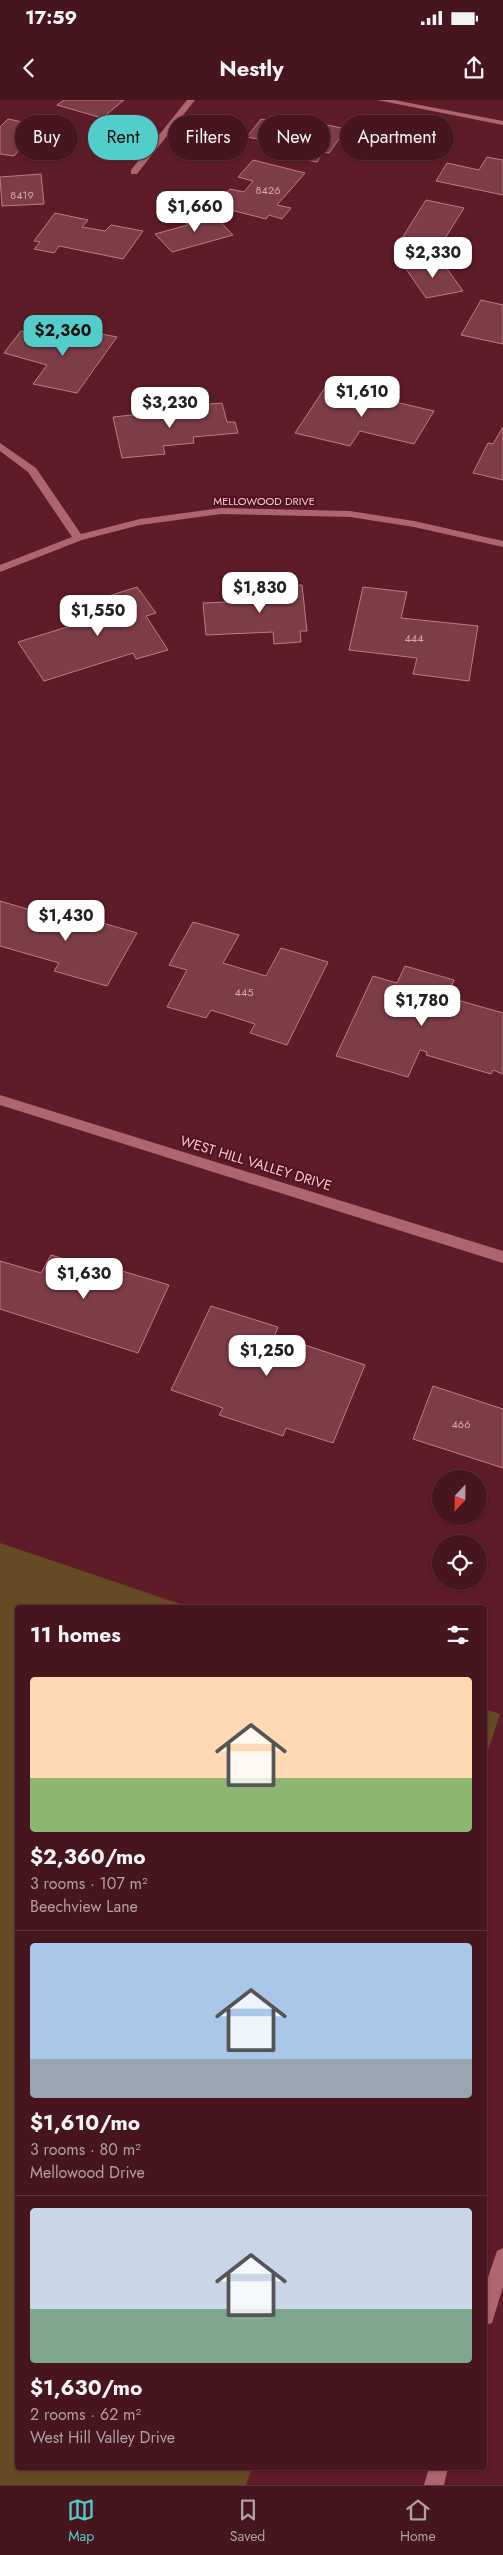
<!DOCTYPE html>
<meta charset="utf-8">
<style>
body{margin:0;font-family:Jost,sans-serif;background:#4d1e27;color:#f1f3f6;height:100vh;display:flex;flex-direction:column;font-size:19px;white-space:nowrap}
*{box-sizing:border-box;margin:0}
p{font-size:16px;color:#b09fa4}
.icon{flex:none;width:28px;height:28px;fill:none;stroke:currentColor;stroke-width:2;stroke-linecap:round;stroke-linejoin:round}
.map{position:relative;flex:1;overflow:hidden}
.side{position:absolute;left:15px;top:1505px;width:472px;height:865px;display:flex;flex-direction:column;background:#46151e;border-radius:5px;box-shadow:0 1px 4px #0004,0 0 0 1px #5e343c}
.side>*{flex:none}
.top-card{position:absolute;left:15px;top:15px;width:474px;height:45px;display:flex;gap:10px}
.needle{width:32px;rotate:202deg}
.buttons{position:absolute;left:432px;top:1370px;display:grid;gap:10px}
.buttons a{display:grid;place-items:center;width:55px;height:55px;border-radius:50%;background:#46151e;box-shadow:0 1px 4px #0004,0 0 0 1px #5e343c;font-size:25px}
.price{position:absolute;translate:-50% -42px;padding:0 11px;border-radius:10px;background:#fff;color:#222;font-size:16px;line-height:32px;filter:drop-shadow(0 1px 2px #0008)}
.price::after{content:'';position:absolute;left:50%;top:30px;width:15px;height:11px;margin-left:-8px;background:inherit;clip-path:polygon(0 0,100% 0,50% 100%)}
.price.on{background:#53cdca;color:#111}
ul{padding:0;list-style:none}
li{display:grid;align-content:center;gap:10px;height:265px;padding:0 15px}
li+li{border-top:1px solid #5e343c}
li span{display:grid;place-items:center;height:155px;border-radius:5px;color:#555}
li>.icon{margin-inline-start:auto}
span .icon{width:90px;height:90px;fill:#fffc;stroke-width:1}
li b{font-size:21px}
h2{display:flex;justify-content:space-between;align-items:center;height:60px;padding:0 15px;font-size:21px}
.pill{padding:0 18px;border-radius:22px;background:#46151e;box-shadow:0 1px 4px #0004,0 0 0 1px #5e343c;font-size:18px;line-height:45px}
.pill.on{background:#53cdca;color:#111}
.status{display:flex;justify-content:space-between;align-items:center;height:35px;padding:0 25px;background:#46151e;direction:ltr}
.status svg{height:14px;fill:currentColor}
header{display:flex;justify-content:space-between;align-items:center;height:65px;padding:0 15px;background:#46151e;font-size:22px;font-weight:700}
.dock{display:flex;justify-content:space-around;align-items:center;height:70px;border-top:1px solid #5e343c;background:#46151e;font-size:14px;color:#b09fa4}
.dock a{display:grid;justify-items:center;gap:2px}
.dock .on{color:#53cdca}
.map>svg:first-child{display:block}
.green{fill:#664a23}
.building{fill:#7c3d46;stroke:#c47981}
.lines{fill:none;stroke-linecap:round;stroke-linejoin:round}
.minor{fill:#ae656e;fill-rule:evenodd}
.labels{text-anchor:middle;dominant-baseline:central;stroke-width:4;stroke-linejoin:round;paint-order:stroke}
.number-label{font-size:11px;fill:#d5a7ab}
.far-street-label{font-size:11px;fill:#f3cacd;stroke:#51111f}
.street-label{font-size:14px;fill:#f3cacd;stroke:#51111f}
</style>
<div class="status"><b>17:59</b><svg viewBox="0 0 49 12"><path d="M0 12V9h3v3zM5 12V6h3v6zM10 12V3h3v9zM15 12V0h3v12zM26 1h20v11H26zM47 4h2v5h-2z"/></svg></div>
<header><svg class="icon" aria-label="back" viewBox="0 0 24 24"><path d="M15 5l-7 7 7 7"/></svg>Nestly<svg class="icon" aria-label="share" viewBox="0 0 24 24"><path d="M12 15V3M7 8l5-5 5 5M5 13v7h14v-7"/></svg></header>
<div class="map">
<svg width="503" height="2385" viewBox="0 0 503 2385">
<rect width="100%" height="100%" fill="#5d1c28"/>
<!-- green -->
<path class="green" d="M 0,1443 L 189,1507 L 18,1508 L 18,2368 L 252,2368 L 246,2385 L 0,2385 Z
M 485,1609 L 500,1614 L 485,1660 Z"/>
<!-- building -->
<path class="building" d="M 64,0 L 124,0 L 102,18 L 57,5 Z
M 8,19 L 37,25 L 41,21 L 69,27 L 55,44 L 29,39 L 14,56 L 0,54 L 0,27 Z
M 261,19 L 310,28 L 314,22 L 346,29 L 329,53 L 323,52 L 317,62 L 291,57 L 298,47 L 247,37 Z
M 487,57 L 503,60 L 503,95 L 436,81 L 447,63 L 479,70 Z
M 253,60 L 305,73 L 277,105 L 291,108 L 282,119 L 269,115 L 266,119 L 215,106 L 230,89 L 244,92 L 253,81 L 238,77 Z
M 41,74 L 44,104 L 2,106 L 0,77 Z
M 426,100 L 464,108 L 437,151 L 399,143 Z
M 55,113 L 88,120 L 82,127 L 105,131 L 111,125 L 143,131 L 123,159 L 59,146 L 54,153 L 34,149 L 40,142 L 34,141 Z
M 212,113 L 233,135 L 172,152 L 155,134 L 188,125 L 184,121 Z
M 440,159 L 463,191 L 426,198 L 404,166 Z
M 481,200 L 503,205 L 503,244 L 461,235 Z
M 76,229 L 117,237 L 77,293 L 33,284 L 47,265 L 4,253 L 21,231 L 67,241 Z
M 326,286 L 434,311 L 414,344 L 360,331 L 350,346 L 295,333 Z
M 222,303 L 227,322 L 235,322 L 238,333 L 193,337 L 194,343 L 163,346 L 165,354 L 122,358 L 113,317 L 188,309 L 187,306 Z
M 503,327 L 503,380 L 473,373 L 488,343 L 493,344 Z
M 302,485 L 307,531 L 300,531 L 301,542 L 274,544 L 273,532 L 206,535 L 203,503 L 228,502 L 228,494 L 258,493 L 258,486 Z
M 137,487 L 156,513 L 146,516 L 168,550 L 136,559 L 133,553 L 44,581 L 18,542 L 100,517 L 90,502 Z
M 363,487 L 407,492 L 401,518 L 478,526 L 469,581 L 413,574 L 417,558 L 349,550 Z
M 0,801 L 68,821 L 72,814 L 137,833 L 107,886 L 54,871 L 59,863 L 0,846 Z
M 193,822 L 239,835 L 223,863 L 266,876 L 281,848 L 328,862 L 287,945 L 250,933 L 255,924 L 211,910 L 206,918 L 167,907 L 187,870 L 169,865 Z
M 405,866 L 454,880 L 447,897 L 503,913 L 503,974 L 493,970 L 491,974 L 426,955 L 427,952 L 420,950 L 408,977 L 336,956 L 373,876 L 397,883 Z
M 51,1155 L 107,1172 L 109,1167 L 169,1185 L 138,1253 L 0,1209 L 0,1161 L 41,1173 Z
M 211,1206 L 278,1227 L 275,1235 L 365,1265 L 333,1343 L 286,1328 L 283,1336 L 219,1315 L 223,1308 L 171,1290 Z
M 433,1286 L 503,1309 L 503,1368 L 413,1339 Z"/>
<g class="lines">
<!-- minor -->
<path class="minor" d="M 187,0 L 195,0 L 137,74 L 131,74 L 131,70 Z
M 377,0 L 394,0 L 503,21 L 503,25 Z
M 0,343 L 36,368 L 81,434 L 140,419 L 221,408 L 350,411 L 414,421 L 503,441 L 503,447 L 414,427 L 350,417 L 221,414 L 140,425 L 82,440 L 0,472 L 0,465 L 72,437 L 28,372 L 0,351 Z
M 0,995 L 503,1151 L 503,1163 L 0,1005 Z
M 503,2148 L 503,2187 L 492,2223 L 485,2225 L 485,2186 L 497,2151 Z
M 429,2368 L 448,2368 L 444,2385 L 424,2385 Z"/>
</g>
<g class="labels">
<!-- number labels -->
<g class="number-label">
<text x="268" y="90">8426</text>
<text x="22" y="95">8419</text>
<text x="414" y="538">444</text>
<text x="244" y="892">445</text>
<text x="461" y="1324">466</text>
</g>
<!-- far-street labels -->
<g class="far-street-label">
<text x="264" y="401">MELLOWOOD DRIVE</text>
</g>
<!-- street labels -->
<g class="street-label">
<text transform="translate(256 1063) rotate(17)">WEST HILL VALLEY DRIVE</text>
</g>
</g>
</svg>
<div class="buttons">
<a><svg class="needle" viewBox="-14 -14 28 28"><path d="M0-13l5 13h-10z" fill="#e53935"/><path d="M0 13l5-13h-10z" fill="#b09fa4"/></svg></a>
<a><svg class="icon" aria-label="locate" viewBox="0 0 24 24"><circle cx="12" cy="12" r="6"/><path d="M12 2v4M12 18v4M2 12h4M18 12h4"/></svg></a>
</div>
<b class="price" style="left:195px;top:133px">$1,660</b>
<b class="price" style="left:433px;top:179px">$2,330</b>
<b class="price on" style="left:63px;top:257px">$2,360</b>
<b class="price" style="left:362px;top:318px">$1,610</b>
<b class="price" style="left:170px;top:329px">$3,230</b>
<b class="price" style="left:260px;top:514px">$1,830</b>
<b class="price" style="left:98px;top:537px">$1,550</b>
<b class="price" style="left:66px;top:842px">$1,430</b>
<b class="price" style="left:422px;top:927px">$1,780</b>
<b class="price" style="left:84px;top:1200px">$1,630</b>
<b class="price" style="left:267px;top:1277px">$1,250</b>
<div class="top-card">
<a class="pill">Buy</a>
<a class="pill on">Rent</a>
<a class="pill">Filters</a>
<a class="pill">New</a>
<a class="pill">Apartment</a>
</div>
<section class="side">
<h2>11 homes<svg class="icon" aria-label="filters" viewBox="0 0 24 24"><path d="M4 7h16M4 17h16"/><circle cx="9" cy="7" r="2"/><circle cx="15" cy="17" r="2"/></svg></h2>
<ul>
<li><span style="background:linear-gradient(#ffd9b3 65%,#8fb573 0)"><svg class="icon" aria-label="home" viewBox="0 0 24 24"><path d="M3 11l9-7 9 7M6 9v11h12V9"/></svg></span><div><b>$2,360/mo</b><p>3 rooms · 107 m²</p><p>Beechview Lane</p></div></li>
<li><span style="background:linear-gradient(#a9c7e8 75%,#9aa5b1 0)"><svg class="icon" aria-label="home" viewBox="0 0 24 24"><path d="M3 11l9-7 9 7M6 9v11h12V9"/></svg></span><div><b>$1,610/mo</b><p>3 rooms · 80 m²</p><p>Mellowood Drive</p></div></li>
<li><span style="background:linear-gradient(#c9d6e8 65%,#7fa58c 0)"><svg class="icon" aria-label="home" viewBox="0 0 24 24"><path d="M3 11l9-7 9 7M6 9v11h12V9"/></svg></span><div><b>$1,630/mo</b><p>2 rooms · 62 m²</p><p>West Hill Valley Drive</p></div></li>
</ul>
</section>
</div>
<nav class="dock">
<a class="on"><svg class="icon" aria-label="map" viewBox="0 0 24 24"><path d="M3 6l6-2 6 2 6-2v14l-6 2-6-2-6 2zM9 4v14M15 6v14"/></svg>Map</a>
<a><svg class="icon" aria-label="saved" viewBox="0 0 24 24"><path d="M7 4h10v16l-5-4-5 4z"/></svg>Saved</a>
<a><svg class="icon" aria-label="home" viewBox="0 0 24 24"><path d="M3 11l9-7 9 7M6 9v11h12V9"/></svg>Home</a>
</nav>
